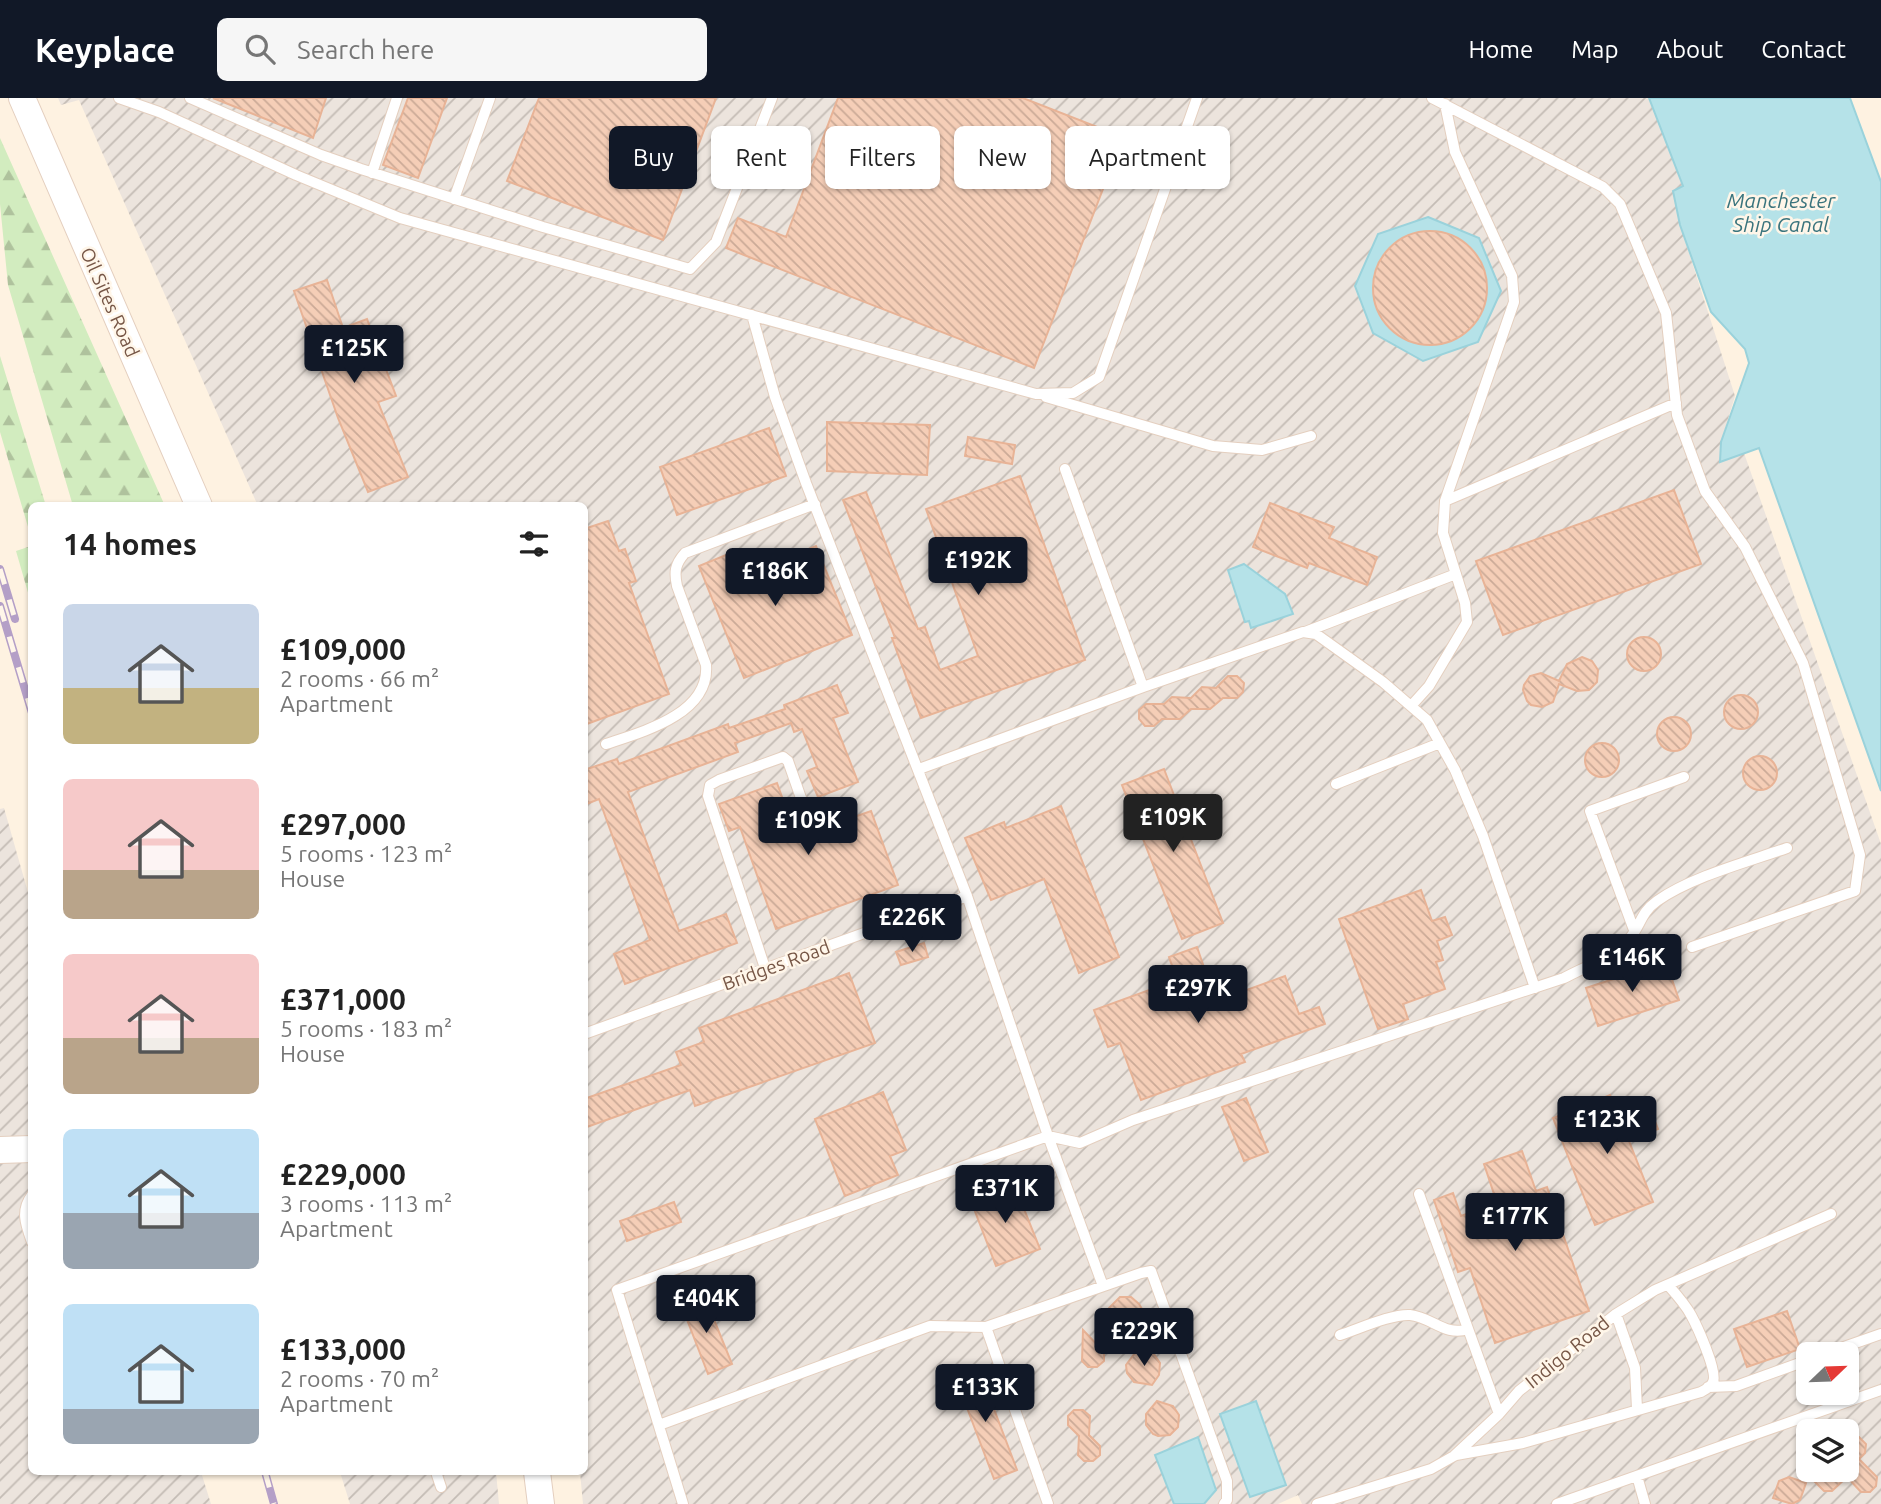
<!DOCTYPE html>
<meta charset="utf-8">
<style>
body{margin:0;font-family:Ubuntu,sans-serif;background:#f6f6f6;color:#222;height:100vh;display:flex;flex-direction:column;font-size:26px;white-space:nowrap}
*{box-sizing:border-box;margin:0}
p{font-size:23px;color:#767676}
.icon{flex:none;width:38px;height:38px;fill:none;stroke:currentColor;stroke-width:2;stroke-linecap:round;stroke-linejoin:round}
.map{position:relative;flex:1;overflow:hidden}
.panel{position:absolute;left:28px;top:404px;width:560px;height:973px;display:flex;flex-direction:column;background:#fff;border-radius:10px;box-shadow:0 2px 5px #0004}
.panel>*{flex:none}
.banner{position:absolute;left:609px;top:28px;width:665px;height:63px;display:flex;gap:14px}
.needle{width:46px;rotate:67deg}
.tools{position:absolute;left:1796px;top:1244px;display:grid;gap:14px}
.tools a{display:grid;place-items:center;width:63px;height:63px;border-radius:10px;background:#fff;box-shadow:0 2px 5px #0004;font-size:35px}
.price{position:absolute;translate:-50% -60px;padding:0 16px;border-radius:7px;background:#111827;color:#fff;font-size:23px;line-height:46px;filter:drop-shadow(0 2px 4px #0008)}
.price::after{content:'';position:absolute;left:50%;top:42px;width:21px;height:16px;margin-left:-10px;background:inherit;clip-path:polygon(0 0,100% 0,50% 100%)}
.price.current{background:#222;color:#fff}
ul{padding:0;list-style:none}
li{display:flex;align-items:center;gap:21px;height:175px;padding:0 35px}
li span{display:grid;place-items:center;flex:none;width:196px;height:140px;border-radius:10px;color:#555}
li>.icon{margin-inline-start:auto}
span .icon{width:84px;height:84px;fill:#fffc;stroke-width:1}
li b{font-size:30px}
h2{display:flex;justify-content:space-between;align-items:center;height:84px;padding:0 35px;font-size:30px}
.pill{padding:0 24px;border-radius:10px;background:#fff;box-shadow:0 2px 5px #0004;font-size:24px;line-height:63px}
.pill.current{background:#111827;color:#fff}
header{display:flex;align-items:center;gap:42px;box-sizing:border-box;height:98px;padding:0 35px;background:#111827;color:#fff}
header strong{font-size:33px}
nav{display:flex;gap:38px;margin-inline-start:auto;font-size:24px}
.search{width:490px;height:63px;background:#f6f6f6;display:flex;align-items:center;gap:18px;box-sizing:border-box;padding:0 24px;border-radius:10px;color:#767676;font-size:26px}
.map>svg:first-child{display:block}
.industrial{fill:url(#industrial-furrows);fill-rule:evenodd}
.forest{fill:url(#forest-firs)}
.water{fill:#b5e2e8;stroke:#9ad2db;stroke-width:2}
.building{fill:url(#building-back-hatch);stroke:#e8b396;stroke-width:2}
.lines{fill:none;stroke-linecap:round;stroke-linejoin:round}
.service-casing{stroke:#e4cfbf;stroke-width:12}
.tertiary-casing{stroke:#e4cfbf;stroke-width:28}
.service{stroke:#fff;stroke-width:10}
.tertiary{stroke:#fff;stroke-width:26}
.rail-casing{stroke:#b49fc7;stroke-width:8}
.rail{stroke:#fff6e9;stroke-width:5;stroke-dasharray:16;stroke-linecap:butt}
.labels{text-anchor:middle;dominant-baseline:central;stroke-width:5;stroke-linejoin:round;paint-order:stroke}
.street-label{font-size:19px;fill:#765646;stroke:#fff6e9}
.water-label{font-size:21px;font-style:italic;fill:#3a747d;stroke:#fff6e9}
</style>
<header>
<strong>Keyplace</strong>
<div class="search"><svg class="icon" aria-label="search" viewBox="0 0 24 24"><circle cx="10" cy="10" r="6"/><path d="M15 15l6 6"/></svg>Search here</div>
<nav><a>Home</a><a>Map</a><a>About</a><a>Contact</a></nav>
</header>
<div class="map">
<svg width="1881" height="1406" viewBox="0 0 1881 1406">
<defs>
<pattern id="industrial-furrows" width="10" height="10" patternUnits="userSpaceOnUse" patternTransform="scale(1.75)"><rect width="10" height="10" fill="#ece4dd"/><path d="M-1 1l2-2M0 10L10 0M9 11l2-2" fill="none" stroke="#c4bcb5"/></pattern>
<pattern id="forest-firs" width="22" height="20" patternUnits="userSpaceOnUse" patternTransform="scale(1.75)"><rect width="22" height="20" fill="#d2ecbf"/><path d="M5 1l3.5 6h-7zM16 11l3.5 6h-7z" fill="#afc29d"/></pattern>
<pattern id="building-back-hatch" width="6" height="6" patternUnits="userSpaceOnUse" patternTransform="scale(1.75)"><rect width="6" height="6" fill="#f5ceb7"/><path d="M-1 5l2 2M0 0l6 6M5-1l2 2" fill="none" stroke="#cbaa97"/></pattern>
</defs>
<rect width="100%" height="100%" fill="#fef2e1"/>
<!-- industrial -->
<path class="industrial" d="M 58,0 L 1649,0 L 1683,89 L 1680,127 L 1735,298 L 1721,344 L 1720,363 L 1744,355 L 1881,746 L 1881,1406 L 1302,1406 L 1298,1397 L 1278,1406 L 583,1406 L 580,1374 L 584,1374 L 584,408 L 258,408 L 79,2 L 61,7 ZM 1808,1256 L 1846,1256 L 1846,1295 L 1808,1295 ZM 1808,1334 L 1846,1334 L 1846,1372 L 1808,1372 Z
M 4,710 L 31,805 L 32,1374 L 201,1374 L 211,1406 L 0,1406 L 0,711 Z
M 340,1374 L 496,1374 L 499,1406 L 350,1406 Z"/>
<!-- forest -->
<path class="forest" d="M 0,40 L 165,408 L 73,408 L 8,187 L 0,106 Z
M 0,258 L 46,408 L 32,408 L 31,439 L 0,334 Z
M 31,448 L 32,448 L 31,505 L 16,453 Z"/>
<!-- water -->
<path class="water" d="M 1649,0 L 1850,0 L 1881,84 L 1881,693 L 1759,350 L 1720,364 L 1721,344 L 1749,265 L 1745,251 L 1711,214 L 1680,127 L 1673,93 L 1683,88 Z
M 1428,119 L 1479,140 L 1501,193 L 1478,244 L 1423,263 L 1373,235 L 1355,188 L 1378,136 Z
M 1244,466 L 1285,496 L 1293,516 L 1251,530 L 1249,523 L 1245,524 L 1228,472 Z
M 1256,1303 L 1286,1387 L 1250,1399 L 1220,1316 Z
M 1198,1339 L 1216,1392 L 1204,1406 L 1174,1406 L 1155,1357 Z"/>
<!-- building -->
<path class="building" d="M 213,0 L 326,0 L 313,40 Z
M 408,0 L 447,0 L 418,80 L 383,67 Z
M 539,0 L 716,0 L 663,142 L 507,83 Z
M 838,0 L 1023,0 L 1123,39 L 1034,270 L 726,150 L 738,120 L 786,139 Z
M1373 190a57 57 0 1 1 114 0a57 57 0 1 1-114 0Z
M 327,182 L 343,230 L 367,221 L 396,298 L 378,304 L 408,379 L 368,394 L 338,320 L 294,193 Z
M 827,324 L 930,327 L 927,377 L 827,373 Z
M 769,330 L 786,378 L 677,417 L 660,369 Z
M 968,339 L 1015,347 L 1012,366 L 965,358 Z
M 1020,378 L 1085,562 L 921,620 L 892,540 L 895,540 L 843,402 L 866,394 L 918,531 L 925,529 L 940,572 L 978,558 L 926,411 Z
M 1674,392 L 1701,466 L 1503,537 L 1476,463 Z
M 1270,405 L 1334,429 L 1329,440 L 1377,459 L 1367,487 L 1309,465 L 1307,470 L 1253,449 Z
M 608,423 L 619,453 L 625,451 L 636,483 L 629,485 L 669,596 L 584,627 L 584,431 Z
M 816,448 L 852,537 L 744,580 L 699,468 L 738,452 L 748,475 Z
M1627 556a17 17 0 1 1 34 0a17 17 0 1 1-34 0Z
M 1582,559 L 1592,563 L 1598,572 L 1597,584 L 1589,592 L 1577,593 L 1559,586 L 1553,604 L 1542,609 L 1531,607 L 1527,603 L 1523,592 L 1524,587 L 1530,578 L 1541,575 L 1559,583 L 1567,566 Z
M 1228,578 L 1237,578 L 1244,585 L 1243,594 L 1237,600 L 1223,600 L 1210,611 L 1191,611 L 1180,621 L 1162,621 L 1154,628 L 1145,628 L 1139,621 L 1139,612 L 1146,606 L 1164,606 L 1172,599 L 1191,600 L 1202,589 L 1216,590 Z
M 837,587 L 848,615 L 833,620 L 858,684 L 818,699 L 807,673 L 817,669 L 802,631 L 794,634 L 791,625 L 735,645 L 738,654 L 628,694 L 679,833 L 726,816 L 737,845 L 625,886 L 614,856 L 650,842 L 599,701 L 584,707 L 584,672 L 617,661 L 619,666 L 728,626 L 729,630 L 785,611 L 784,607 Z
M1724 614a17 17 0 1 1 34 0a17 17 0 1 1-34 0Z
M1657 636a17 17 0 1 1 34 0a17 17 0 1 1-34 0Z
M1585 662a17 17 0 1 1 34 0a17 17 0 1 1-34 0Z
M1743 675a17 17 0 1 1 34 0a17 17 0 1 1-34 0Z
M 1164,671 L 1223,825 L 1182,841 L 1122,687 Z
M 777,685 L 786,710 L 792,708 L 803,737 L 871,713 L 898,787 L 776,831 L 740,729 L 729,733 L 719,706 Z
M 1061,708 L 1119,859 L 1079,875 L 1044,781 L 991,802 L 965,740 L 1004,724 L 1006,730 Z
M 1421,792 L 1432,823 L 1445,819 L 1452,837 L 1437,843 L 1443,862 L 1436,864 L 1445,891 L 1403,906 L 1408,921 L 1378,931 L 1339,821 Z
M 924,845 L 928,859 L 901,867 L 896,854 Z
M 1197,849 L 1206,875 L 1223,869 L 1233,897 L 1285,878 L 1299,916 L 1319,909 L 1325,926 L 1241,956 L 1245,964 L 1141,1002 L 1120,945 L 1108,949 L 1094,912 L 1177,882 L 1169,859 Z
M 1666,864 L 1679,902 L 1598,928 L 1586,890 Z
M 849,875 L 875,945 L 695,1008 L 690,992 L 584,1030 L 584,1001 L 681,967 L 676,954 L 704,944 L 699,930 Z
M 883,994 L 906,1052 L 890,1058 L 898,1077 L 845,1098 L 815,1021 Z
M 1610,997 L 1618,1017 L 1648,1005 L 1658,1031 L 1629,1043 L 1653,1104 L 1595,1127 L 1553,1020 Z
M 1246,1000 L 1268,1054 L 1244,1063 L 1222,1009 Z
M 1522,1053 L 1536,1093 L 1547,1089 L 1589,1213 L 1495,1245 L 1470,1170 L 1458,1174 L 1434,1102 L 1453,1095 L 1461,1118 L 1497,1105 L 1484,1066 Z
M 1014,1086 L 1040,1151 L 996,1168 L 971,1103 Z
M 674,1104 L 681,1124 L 627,1143 L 620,1123 Z
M 704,1197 L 732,1266 L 708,1276 L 681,1206 Z
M 1120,1199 L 1131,1199 L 1139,1206 L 1142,1211 L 1141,1223 L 1130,1233 L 1121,1233 L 1106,1226 L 1109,1210 Z
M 1787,1213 L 1800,1251 L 1747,1269 L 1734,1231 Z
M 1083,1232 L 1104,1254 L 1104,1263 L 1097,1269 L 1088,1269 L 1082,1263 Z
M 1138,1251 L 1154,1256 L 1160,1265 L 1159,1277 L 1152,1287 L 1134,1284 L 1127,1275 L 1126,1267 Z
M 965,1276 L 969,1287 L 983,1282 L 1017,1372 L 994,1381 L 964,1302 L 956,1305 L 947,1283 Z
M 1157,1303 L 1173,1308 L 1179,1317 L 1178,1329 L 1170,1337 L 1158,1338 L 1153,1336 L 1146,1327 L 1146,1316 Z
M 1074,1312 L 1083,1312 L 1090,1318 L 1089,1337 L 1100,1348 L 1100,1357 L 1093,1363 L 1084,1363 L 1078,1357 L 1079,1338 L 1068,1327 L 1068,1318 Z
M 1850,1339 L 1859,1339 L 1866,1346 L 1865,1355 L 1859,1361 L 1877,1379 L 1876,1388 L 1870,1394 L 1861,1394 L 1847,1379 L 1832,1393 L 1824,1393 L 1813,1382 L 1823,1372 L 1846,1372 L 1846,1343 Z
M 1789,1379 L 1806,1385 L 1800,1402 L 1792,1406 L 1773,1400 L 1779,1383 Z"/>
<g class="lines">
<!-- service casing -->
<g class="service-casing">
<path id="service" d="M 119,0 L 159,14 L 296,77 L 400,120 L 1036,296 L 1073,295 L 1099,279 L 1197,0
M 190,0 L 321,57 L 361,71 L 543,129 L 690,171 L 716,144 L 772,0
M 1432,0 L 1603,89 L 1620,106 L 1666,215 L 1677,317 L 1705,393 L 1745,449 L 1803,565 L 1860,757 L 1855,793 L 1692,849
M 372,75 L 397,0
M 454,101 L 490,0
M 752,217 L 775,299 L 806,385 L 967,798 L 1048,1038 L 1103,1188
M 1046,299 L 1213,348 L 1262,352 L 1311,338
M 1445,403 L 1676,305
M 1305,534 L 1456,476
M 1143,589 L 1303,534 L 1316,536 L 1383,584 L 1427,622 L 1455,672 L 1483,738 L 1535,890
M 1411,608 L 1429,588 L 1467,524 L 1465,505 L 1443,435 L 1445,403 L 1514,204 L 1512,178 L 1455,54 L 1445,6
M 606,646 C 642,634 710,616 706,567 L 677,488 C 674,474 675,466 685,455 L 815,406
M 919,671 L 1143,589 L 1065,371
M 1336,686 L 1440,645
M 1634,832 L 1590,713 L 1684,679
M 765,870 L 708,698 L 710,687 L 719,682 L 783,659 L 788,663 L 801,700
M 584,936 L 967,798
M 1419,1096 L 1499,1316
M 32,1097 C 20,1113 26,1127 32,1144
M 1616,1216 L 1635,1270 L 1637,1311
M 986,1229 L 1048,1406
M 1340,1237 C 1359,1231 1391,1216 1410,1217 C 1432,1219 1445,1239 1468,1231
M 1824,1256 L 1881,1236
M 1708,1289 L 1736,1288 L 1808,1262
M 659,1327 L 930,1228 L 986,1229 L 1141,1175 L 1151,1173 L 1227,1383 L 1227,1402 L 1224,1406
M 1456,1357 L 1523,1345 L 1701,1294 C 1705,1292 1711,1289 1713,1284 C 1718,1274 1697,1228 1691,1217 C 1685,1206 1676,1196 1668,1187
M 436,1374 L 441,1389
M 1637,1378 L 1645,1406
M 683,1406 L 617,1192 L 1048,1038 L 1080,1045 L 1133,1022 L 1564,880 C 1585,869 1612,859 1629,841 C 1641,828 1640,815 1657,803 C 1691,779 1747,764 1787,750
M 1317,1406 L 1431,1371 L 1454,1358 L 1499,1316 L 1519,1293 L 1616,1216 L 1655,1192 L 1831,1116
M 1557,1406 L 1881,1292"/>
</g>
<!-- tertiary casing -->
<g class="tertiary-casing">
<path id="tertiary" d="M 22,0 L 199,408
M 0,1052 L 32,1051
M 537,1374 L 541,1406"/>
</g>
<!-- service -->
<use href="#service" class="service"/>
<!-- tertiary -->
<use href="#tertiary" class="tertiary"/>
<!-- rail casing -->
<g class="rail-casing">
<path id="rail" d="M 0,471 L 15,521
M 0,508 L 32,615
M 265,1374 L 274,1406"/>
</g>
<!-- rail -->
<use href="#rail" class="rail"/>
</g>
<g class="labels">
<!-- street labels -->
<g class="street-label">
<text transform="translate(110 204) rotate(66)">Oil Sites Road</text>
<text transform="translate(776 867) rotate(-20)">Bridges Road</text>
<text transform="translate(1567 1254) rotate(-39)">Indigo Road</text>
</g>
<!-- water labels -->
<g class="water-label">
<text x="1781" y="102">Manchester<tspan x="1781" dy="24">Ship Canal</tspan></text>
</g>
</g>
</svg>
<div class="tools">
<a><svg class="needle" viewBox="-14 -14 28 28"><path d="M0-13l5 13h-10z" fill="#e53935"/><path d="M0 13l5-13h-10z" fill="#767676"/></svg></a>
<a><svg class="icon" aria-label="layers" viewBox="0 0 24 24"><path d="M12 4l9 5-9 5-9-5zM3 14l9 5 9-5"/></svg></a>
</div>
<b class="price" style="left:354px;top:287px">£125K</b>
<b class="price" style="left:978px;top:499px">£192K</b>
<b class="price" style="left:775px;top:510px">£186K</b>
<b class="price current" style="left:1173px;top:756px">£109K</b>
<b class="price" style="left:808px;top:759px">£109K</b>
<b class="price" style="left:912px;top:856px">£226K</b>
<b class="price" style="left:1632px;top:896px">£146K</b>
<b class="price" style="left:1198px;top:927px">£297K</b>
<b class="price" style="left:1607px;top:1058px">£123K</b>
<b class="price" style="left:1005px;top:1127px">£371K</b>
<b class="price" style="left:1515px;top:1155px">£177K</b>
<b class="price" style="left:706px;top:1237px">£404K</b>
<b class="price" style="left:1144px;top:1270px">£229K</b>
<b class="price" style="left:985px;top:1326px">£133K</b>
<div class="banner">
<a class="pill current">Buy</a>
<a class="pill">Rent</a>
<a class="pill">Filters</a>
<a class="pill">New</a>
<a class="pill">Apartment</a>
</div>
<section class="panel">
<h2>14 homes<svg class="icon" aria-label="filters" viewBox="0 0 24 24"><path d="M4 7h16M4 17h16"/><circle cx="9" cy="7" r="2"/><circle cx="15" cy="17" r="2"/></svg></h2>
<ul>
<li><span style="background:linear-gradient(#c9d6e8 60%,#c2b280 0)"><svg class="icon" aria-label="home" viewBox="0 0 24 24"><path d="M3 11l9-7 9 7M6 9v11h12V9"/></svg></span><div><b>£109,000</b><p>2 rooms · 66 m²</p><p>Apartment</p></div></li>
<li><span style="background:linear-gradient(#f6c9c9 65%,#b9a48a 0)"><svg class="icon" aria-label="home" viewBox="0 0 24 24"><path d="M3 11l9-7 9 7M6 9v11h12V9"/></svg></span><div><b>£297,000</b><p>5 rooms · 123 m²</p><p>House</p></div></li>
<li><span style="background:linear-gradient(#f6c9c9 60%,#b9a48a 0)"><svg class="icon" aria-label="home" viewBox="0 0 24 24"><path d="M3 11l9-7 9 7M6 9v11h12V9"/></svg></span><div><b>£371,000</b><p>5 rooms · 183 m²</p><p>House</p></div></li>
<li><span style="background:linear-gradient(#bfe0f5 60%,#9aa5b1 0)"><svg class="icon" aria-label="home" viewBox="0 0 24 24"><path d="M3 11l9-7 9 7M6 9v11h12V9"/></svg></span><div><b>£229,000</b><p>3 rooms · 113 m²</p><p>Apartment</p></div></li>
<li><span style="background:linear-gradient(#bfe0f5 75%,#9aa5b1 0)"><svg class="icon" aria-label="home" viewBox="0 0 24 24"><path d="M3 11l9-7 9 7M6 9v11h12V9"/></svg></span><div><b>£133,000</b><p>2 rooms · 70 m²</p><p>Apartment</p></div></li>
</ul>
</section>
</div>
